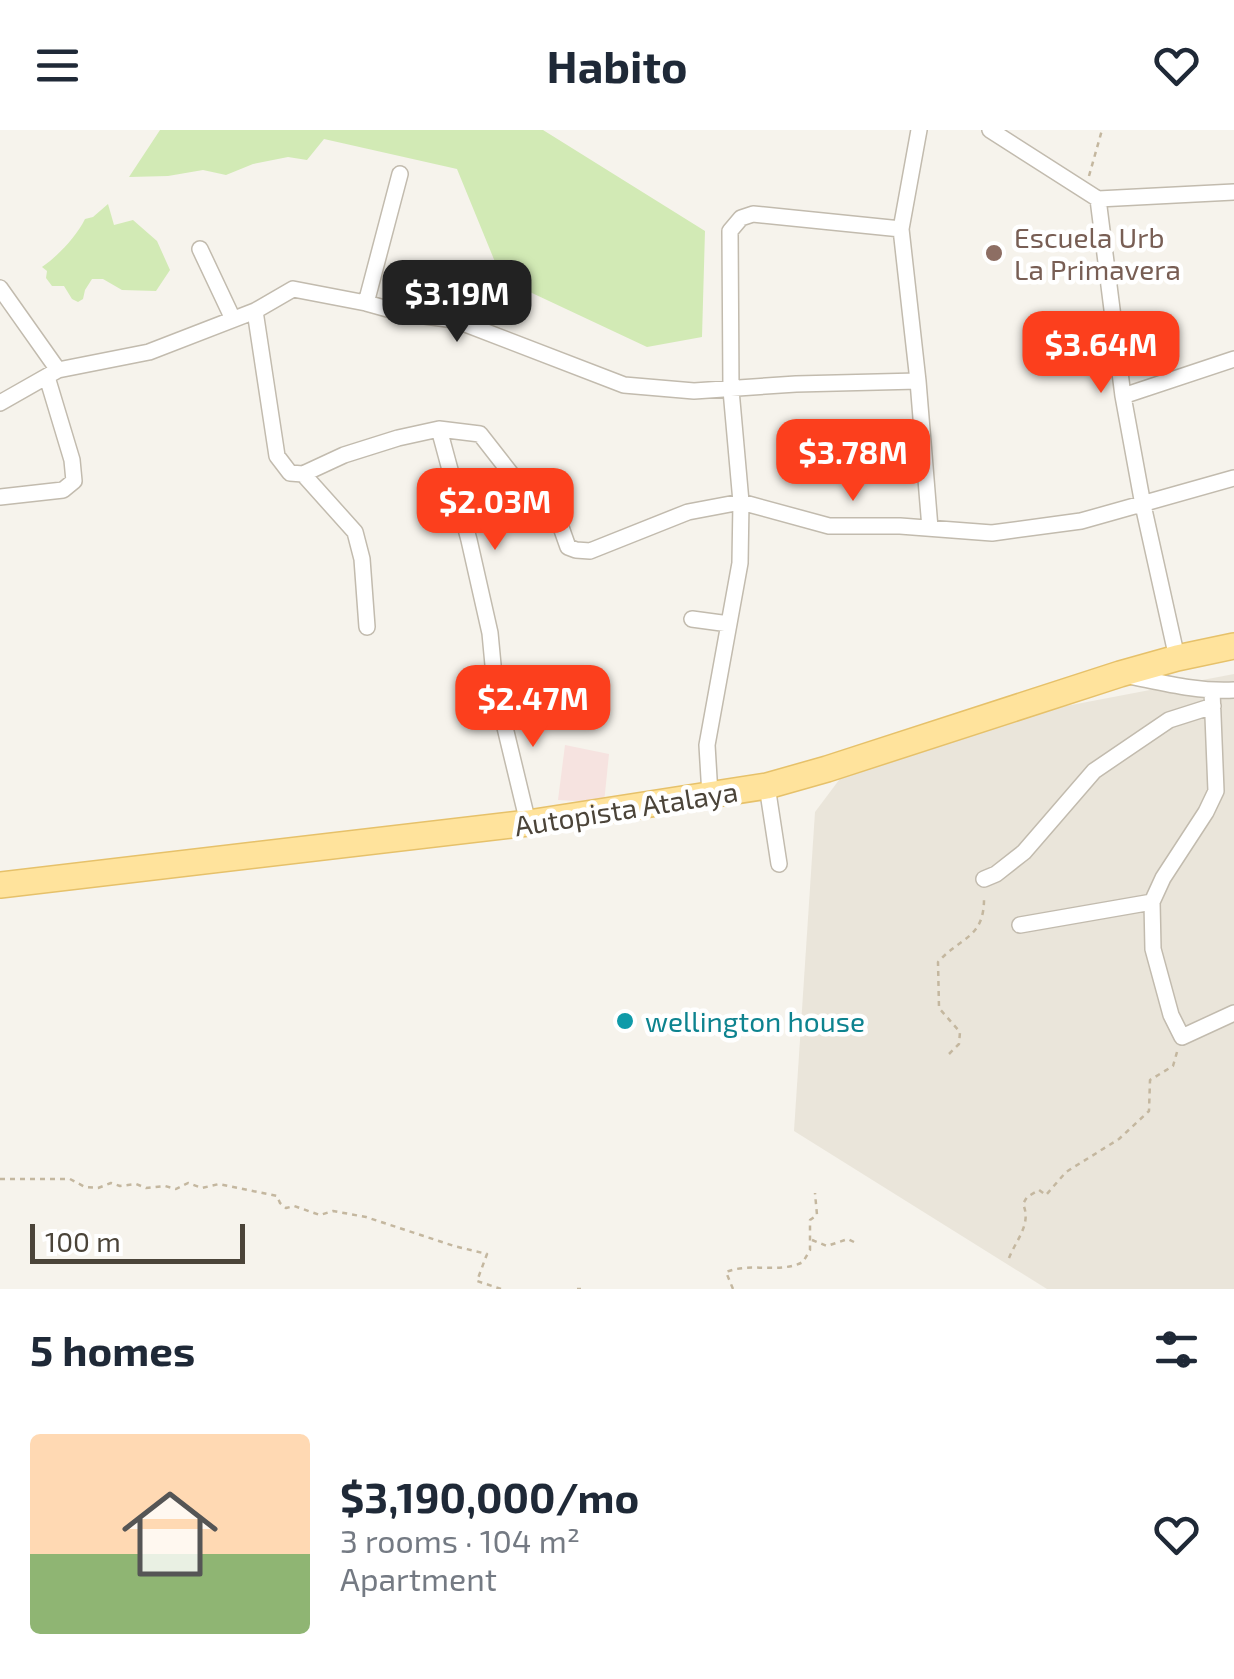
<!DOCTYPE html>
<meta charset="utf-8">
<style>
body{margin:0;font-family:"Exo 2",sans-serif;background:#f6f6f7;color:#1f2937;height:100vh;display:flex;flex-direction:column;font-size:38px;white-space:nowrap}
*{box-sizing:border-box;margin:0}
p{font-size:32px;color:#747a83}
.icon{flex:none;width:55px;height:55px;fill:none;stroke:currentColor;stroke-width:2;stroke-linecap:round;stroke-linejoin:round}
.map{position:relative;height:1159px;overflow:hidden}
.side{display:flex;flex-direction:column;background:#fff;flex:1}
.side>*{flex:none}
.scale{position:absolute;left:30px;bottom:25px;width:215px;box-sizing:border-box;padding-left:10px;border:5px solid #4b4439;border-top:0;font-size:28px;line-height:35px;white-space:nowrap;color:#4b4439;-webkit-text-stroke:8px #fff;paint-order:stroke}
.price{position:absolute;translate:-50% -85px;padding:0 22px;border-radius:20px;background:#fc3f1d;color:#fff;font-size:32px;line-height:65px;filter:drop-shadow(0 2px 5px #0008)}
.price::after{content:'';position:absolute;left:50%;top:60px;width:30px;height:22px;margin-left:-15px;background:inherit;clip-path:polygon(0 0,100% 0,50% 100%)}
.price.on{background:#222;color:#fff}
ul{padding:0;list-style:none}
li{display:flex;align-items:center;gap:30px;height:250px;padding:0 30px}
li+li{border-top:2px solid #e0e1e3}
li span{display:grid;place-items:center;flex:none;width:280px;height:200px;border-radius:10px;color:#555}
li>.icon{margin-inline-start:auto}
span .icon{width:120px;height:120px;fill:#fffc;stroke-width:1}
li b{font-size:42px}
h2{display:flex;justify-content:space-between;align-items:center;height:120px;padding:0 30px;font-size:42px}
header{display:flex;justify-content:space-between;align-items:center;height:130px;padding:0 30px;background:#fff;font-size:45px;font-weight:700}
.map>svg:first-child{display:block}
.residential{fill:#eae5da}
.medical{fill:#f6e3e0}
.green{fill:#d2eab5}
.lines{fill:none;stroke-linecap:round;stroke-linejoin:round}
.street-casing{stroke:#c2bbae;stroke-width:18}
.primary-casing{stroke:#e6c16a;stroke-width:28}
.path{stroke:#c4b79f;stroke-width:2.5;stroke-dasharray:5 5;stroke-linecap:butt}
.street{stroke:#fff;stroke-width:15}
.primary{stroke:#ffe39c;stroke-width:25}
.education-dot{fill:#8d6e63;stroke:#fff;stroke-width:4}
.culture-dot{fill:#0f9aa8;stroke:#fff;stroke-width:4}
.labels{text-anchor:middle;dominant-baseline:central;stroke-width:9;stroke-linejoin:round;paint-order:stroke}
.education-label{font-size:28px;fill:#785e54;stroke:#fff;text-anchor:start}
.street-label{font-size:28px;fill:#4b4439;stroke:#fff}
.culture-label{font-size:28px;fill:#0d838f;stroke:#fff;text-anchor:start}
</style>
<header><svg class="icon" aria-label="menu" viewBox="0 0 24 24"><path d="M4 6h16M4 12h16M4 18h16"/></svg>Habito<svg class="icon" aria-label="heart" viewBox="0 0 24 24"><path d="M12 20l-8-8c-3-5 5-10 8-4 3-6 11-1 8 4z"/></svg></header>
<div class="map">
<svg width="1234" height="1159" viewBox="0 0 1234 1159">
<rect width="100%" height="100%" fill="#f6f3ec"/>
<!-- residential -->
<path class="residential" d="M 1234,544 L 1234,1159 L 1047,1159 L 794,1001 L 815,682 L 866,614 Z"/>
<!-- medical -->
<path class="medical" d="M 565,615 L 609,624 L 604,673 L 558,670 Z"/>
<!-- green -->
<path class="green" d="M 160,0 L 543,0 L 705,101 L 702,207 L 647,217 L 502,149 L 457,39 L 324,9 L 307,30 L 288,27 L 253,34 L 226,45 L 203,40 L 168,46 L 129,47 Z
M 108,74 L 114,95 L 133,90 L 157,111 L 170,140 L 156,161 L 122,160 L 103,149 L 92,149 L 85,160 L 83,169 L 78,172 L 72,169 L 64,156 L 52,156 L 46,148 L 47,141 L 42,137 C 59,125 76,107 85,89 L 93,87 Z"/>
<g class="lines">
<!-- street casing -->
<g class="street-casing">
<path id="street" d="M 919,0 L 901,99 L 918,251 L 930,398
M 990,0 L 1098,69 L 1234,62
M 1098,69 L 1123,266 L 1143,375 L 1177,528
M 200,119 L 233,189
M 0,158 L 58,240
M 366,173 L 400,44
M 255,181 L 277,326 L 290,343 L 303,344 L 355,402 L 362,429 L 367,497
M 1123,266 L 1234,229
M 0,273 L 58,240 L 149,222 L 255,181 L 293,159 L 366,173 L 402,183 L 455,190 L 624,255 L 694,261 L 796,254 L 918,251
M 439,299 L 469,410 L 490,503 L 495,556 L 528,693
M 303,344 L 344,325 L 398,308 L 439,299 L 480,304 L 512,345 L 550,366 L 568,417 L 576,420 L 590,421 L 688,382 L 741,372 L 829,396 L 900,396 L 992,403 L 1081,391 L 1234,348
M 0,367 L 63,360 L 74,351 L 72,330 L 47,247
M 692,489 L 729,494
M 1129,546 C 1164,553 1198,562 1234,560
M 1212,561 L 1216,661 L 1206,682 L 1163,748 L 1152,772 L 1153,819 L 1171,885 L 1182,907 L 1234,883
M 767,656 L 779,734
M 710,665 L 707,615 L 740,433 L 741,372 L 731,260 L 730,101 L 741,88 L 753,84 L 901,99
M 984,749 L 996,744 L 1024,722 L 1094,641 L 1169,590 L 1213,576
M 1020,795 L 1152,772"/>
</g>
<!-- primary casing -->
<g class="primary-casing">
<path id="primary" d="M 0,755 L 528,693 L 767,656 L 827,639 L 1120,544 L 1177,528 L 1234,516"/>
</g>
<!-- path -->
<path class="path" d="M 1089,46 L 1102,0
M 949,924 L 959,914 L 960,902 L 939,878 L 938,832 C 961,806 985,809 984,766
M 0,1049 L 70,1049 L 85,1057 L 98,1058 L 111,1053 L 120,1056 L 136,1054 L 146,1058 L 165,1056 L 176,1059 L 188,1053 L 202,1058 L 219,1054 L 277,1066 L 280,1073 L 286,1078 L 294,1076 L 320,1085 L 333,1081 L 366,1087 L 454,1116 L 487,1124 L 477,1151 L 501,1159
M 812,1110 L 827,1116 L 848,1109 L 854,1112
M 1009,1128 C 1016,1110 1032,1094 1023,1074 L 1027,1067 L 1039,1060 L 1046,1065 L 1066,1042 L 1119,1009 L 1149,981 L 1150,950 L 1173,936 L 1177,922
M 577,1159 L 581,1159
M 733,1159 L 726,1142 C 751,1132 779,1144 803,1132 L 810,1120 L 810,1090 L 817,1085 L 815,1063"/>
<!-- street -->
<use href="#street" class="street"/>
<!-- primary -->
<use href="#primary" class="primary"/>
</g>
<!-- markers -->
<circle class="education-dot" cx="994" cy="123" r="10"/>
<circle class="culture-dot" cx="625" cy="891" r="10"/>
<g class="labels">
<!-- education labels -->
<g class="education-label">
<text x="1014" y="107">Escuela Urb<tspan x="1014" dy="32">La Primavera</tspan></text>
</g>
<!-- street labels -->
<g class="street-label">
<text transform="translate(626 678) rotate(-9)">Autopista Atalaya</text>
</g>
<!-- culture labels -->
<g class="culture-label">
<text x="645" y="891">wellington house</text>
</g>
</g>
</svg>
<div class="scale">100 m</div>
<b class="price on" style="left:457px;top:215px">$3.19M</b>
<b class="price" style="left:1101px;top:266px">$3.64M</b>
<b class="price" style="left:853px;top:374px">$3.78M</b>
<b class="price" style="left:495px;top:423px">$2.03M</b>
<b class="price" style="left:533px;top:620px">$2.47M</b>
</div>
<section class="side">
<h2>5 homes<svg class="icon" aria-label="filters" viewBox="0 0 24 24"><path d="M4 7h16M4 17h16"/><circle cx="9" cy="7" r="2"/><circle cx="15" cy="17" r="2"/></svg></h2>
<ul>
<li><span style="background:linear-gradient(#ffd9b3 60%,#8fb573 0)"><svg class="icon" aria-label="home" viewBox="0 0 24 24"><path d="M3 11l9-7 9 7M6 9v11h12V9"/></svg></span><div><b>$3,190,000/mo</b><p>3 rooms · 104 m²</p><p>Apartment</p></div><svg class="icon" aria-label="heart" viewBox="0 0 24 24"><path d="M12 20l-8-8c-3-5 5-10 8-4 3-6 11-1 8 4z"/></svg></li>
</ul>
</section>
